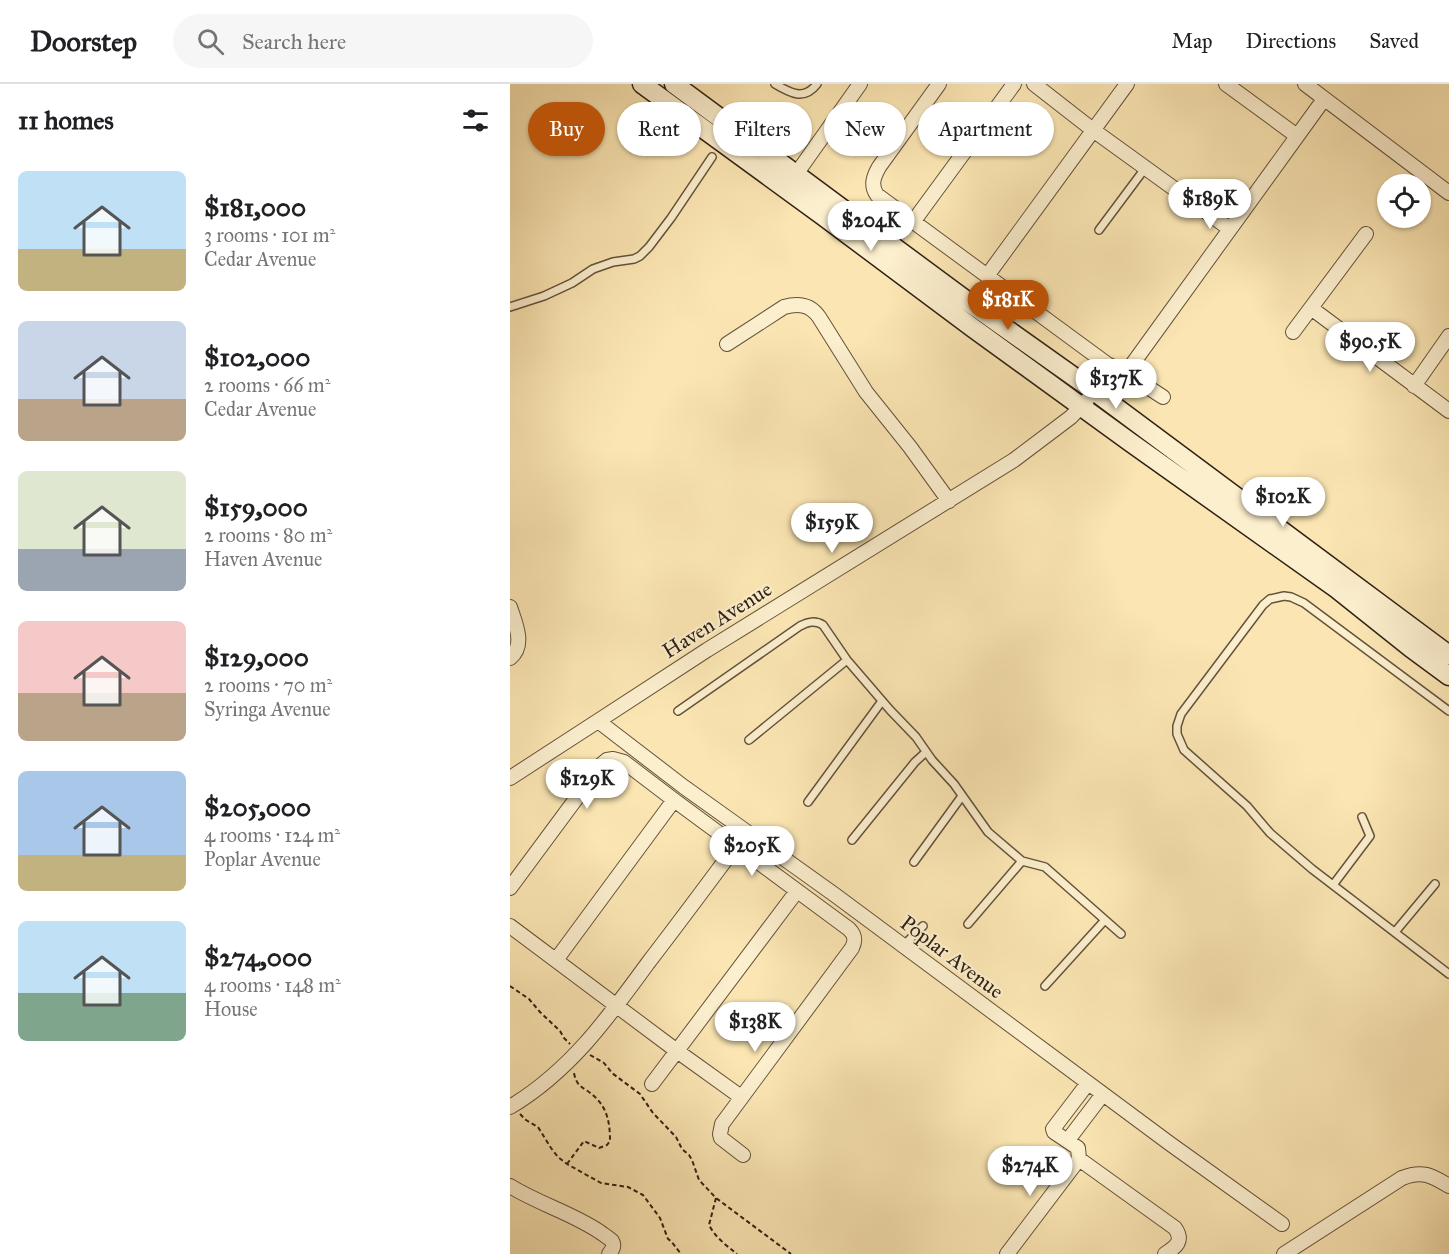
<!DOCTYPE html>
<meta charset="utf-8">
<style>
body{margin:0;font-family:"IM FELL Great Primer",serif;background:#f6f6f6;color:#202124;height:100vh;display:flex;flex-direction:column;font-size:22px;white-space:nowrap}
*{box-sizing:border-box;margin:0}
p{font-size:20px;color:#757577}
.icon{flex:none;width:33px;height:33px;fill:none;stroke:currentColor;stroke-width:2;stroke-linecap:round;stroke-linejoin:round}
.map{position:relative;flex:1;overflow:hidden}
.sheet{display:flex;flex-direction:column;background:#fff;width:510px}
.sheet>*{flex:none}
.hud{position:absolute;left:18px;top:18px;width:570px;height:54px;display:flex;gap:12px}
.controls{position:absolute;left:867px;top:90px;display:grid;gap:12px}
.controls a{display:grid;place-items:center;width:54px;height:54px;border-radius:50%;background:#fff;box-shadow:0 2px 4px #0004;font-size:30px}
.price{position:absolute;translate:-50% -51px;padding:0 14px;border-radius:21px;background:#fff;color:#222;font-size:20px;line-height:39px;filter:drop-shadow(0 2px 3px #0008)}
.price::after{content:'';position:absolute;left:50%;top:36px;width:18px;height:14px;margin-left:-9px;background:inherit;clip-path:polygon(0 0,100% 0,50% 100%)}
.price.selected{background:#b45309;color:#fff}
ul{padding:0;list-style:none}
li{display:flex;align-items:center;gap:18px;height:150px;padding:0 18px}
li span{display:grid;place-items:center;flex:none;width:168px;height:120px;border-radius:9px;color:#555}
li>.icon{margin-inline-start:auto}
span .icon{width:72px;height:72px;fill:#fffc;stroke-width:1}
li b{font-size:26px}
h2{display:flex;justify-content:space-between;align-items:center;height:72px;padding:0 18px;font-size:26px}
.pill{padding:0 21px;border-radius:27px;background:#fff;box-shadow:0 2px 4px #0004;font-size:21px;line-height:54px}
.pill.selected{background:#b45309;color:#fff}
header{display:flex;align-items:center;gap:36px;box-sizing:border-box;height:84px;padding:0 30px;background:#fff;border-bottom:2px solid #e0e0e0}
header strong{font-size:28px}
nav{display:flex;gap:33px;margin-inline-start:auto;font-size:21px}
.search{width:420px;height:54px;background:#f6f6f6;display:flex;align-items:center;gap:15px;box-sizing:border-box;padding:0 21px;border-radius:33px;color:#757577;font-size:22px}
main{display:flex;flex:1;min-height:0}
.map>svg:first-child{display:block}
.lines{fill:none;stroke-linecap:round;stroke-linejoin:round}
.lane-casing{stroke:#63523c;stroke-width:10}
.street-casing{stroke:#63523c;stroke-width:16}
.secondary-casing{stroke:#302114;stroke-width:21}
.path{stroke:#302114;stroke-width:2;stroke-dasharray:4.5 3;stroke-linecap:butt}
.lane{stroke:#fcefce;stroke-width:7}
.street{stroke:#fcefce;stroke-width:14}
.secondary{stroke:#fcefce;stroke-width:18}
.labels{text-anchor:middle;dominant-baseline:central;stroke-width:4.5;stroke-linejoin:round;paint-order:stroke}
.street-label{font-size:21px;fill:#302114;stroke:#fcefce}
</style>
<header>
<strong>Doorstep</strong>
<div class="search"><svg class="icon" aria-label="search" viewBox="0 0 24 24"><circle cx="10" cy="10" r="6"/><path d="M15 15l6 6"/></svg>Search here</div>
<nav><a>Map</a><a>Directions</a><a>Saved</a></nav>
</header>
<main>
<section class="sheet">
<h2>11 homes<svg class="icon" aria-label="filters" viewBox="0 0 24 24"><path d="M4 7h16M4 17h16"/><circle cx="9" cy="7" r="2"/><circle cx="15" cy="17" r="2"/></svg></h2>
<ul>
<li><span style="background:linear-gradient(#bfe0f5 65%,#c2b280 0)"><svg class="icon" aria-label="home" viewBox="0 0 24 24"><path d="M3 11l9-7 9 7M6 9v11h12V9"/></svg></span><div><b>$181,000</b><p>3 rooms · 101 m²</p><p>Cedar Avenue</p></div></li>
<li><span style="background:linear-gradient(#c9d6e8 65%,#b9a48a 0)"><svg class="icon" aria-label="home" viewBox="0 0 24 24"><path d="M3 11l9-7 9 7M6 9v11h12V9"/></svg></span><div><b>$102,000</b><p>2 rooms · 66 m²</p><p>Cedar Avenue</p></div></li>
<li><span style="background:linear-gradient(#dfe7d0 65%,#9aa5b1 0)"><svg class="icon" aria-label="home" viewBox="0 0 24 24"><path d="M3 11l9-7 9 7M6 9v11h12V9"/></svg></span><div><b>$159,000</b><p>2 rooms · 80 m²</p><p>Haven Avenue</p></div></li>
<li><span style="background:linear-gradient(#f6c9c9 60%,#b9a48a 0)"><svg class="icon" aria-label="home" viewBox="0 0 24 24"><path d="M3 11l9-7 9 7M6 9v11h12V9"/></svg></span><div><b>$129,000</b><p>2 rooms · 70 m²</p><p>Syringa Avenue</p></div></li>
<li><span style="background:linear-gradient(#a9c7e8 70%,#c2b280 0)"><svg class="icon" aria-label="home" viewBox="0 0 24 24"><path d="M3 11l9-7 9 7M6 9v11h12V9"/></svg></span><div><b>$205,000</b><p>4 rooms · 124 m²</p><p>Poplar Avenue</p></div></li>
<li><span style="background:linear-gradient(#bfe0f5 60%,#7fa58c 0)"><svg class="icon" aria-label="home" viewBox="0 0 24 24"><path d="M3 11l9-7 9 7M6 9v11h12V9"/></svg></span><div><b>$274,000</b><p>4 rooms · 148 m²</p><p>House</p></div></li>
</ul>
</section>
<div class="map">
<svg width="939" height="1170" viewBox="0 0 939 1170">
<rect width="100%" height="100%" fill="#fbe6b3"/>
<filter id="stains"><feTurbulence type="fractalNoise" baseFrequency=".00333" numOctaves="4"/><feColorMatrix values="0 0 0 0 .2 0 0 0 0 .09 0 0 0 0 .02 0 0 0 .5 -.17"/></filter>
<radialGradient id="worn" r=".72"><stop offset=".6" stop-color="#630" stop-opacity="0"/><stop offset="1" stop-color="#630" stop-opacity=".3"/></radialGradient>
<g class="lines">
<!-- lane casing -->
<g class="lane-casing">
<path id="lane" d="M 265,0 C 280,9 294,17 307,0
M 589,146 L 636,83
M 0,223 L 34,212 L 62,199 L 83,185 L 103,178 L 124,175 L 130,172 L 139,163 L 161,134 L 202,73
M 168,627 L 290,542 C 298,538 305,536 313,541 L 337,576 L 380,626 L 406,653 L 422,676 L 444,700 L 478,748 L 512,777 L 535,783 L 611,850
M 939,627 L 794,519 L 781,513 L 774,512 L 760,515 L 753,521 L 671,630 L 667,642 L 667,650 L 674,666 L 737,722 L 760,749 L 802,785 L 939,890
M 239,656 L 337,576
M 298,718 L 372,617
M 342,756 L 405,678 L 416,668
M 404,778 L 452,712
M 823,801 L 860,752 L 852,733
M 458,840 L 512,777
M 885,848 L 925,800
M 393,862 L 413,842
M 535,902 L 594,837"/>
</g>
<!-- street casing -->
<g class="street-casing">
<path id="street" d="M 429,0 L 369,83 C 364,92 360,101 367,111 L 597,280 L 616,289 L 653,313
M 524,0 L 583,46 L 720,145
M 716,0 L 787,52
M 795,0 L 939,109
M 282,96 L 350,0
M 403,138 L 504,0
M 477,192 L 617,0
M 801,224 L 939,327
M 783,248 L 856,150
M 217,260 L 274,223 C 288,219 300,220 309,233 L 356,308 L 400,363 L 439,417
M 616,289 L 809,22
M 904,302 L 939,252
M 0,523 C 5,539 16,561 0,574
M 88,637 L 174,703 L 325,811 L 659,1059 L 772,1140
M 0,694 L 88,637 L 197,566 L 504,376 L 561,333 L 577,316
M 0,804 L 91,681 L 97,676 L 103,675 L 114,678 L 164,716 L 339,845 C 345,851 346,856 342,864 L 212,1040 L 210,1050 L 211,1054 L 233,1071
M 0,842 L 167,967 L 231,1013
M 46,876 L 164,716
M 142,1000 L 287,807
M 0,1023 C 60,987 98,934 138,879 C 168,840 197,801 226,762
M 558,1056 L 593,1010
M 569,1075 L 665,1144 C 674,1157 666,1163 655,1170
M 0,1102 C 29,1120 62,1129 90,1148 C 94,1151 99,1154 102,1157 C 105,1162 102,1166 99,1170
M 497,1170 L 569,1075 L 568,1064 L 544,1048 L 543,1045 L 578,999
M 774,1170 L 892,1094 C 912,1086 921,1091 939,1102"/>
</g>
<!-- secondary casing -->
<g class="secondary-casing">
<path id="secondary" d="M 132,0 L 313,132 L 463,244 L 620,358 L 827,505 L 901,564 L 939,592
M 164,0 L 457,217 L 584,307 L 939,571"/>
</g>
<!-- path -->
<path class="path" d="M 0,902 L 19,915 L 30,928 L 50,947 L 54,954 L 60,960
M 80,971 L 94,979 L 102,989 L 130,1010 L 143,1029 L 166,1053 L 172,1065 L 179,1071 L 182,1076 L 189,1096 L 206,1114 L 281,1170
M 10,1030 L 16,1036 L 28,1043 L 41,1064 L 48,1073 L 57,1080 L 91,1099 L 118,1103 L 133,1111 L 150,1134 L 158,1155 L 161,1157 L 171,1170
M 57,1080 L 74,1057 L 89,1064 L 97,1061 L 100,1057 C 100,1041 98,1025 85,1013 C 75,1003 67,1005 64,989
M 206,1114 L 199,1141 C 205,1153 217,1162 227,1170"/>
<!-- lane -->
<use href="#lane" class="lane"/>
<!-- street -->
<use href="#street" class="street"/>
<!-- secondary -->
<use href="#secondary" class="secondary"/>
</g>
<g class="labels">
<!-- street labels -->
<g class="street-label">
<text transform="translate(207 536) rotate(-32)">Haven Avenue</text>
<text transform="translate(442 873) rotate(37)">Poplar Avenue</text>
</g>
</g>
<rect width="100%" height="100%" filter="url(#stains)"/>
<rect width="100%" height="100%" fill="url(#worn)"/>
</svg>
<div class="controls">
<a><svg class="icon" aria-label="locate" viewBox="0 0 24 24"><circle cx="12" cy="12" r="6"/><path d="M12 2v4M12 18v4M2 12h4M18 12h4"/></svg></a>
</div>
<b class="price" style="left:700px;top:146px">$189K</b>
<b class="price" style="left:361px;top:168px">$204K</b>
<b class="price selected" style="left:498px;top:247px">$181K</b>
<b class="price" style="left:860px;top:289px">$90.5K</b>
<b class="price" style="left:606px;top:326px">$137K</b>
<b class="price" style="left:773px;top:444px">$102K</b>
<b class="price" style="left:322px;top:470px">$159K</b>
<b class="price" style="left:77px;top:726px">$129K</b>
<b class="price" style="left:242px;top:793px">$205K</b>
<b class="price" style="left:245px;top:969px">$138K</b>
<b class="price" style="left:520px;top:1113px">$274K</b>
<div class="hud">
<a class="pill selected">Buy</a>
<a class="pill">Rent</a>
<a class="pill">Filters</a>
<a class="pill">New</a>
<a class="pill">Apartment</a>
</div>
</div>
</main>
